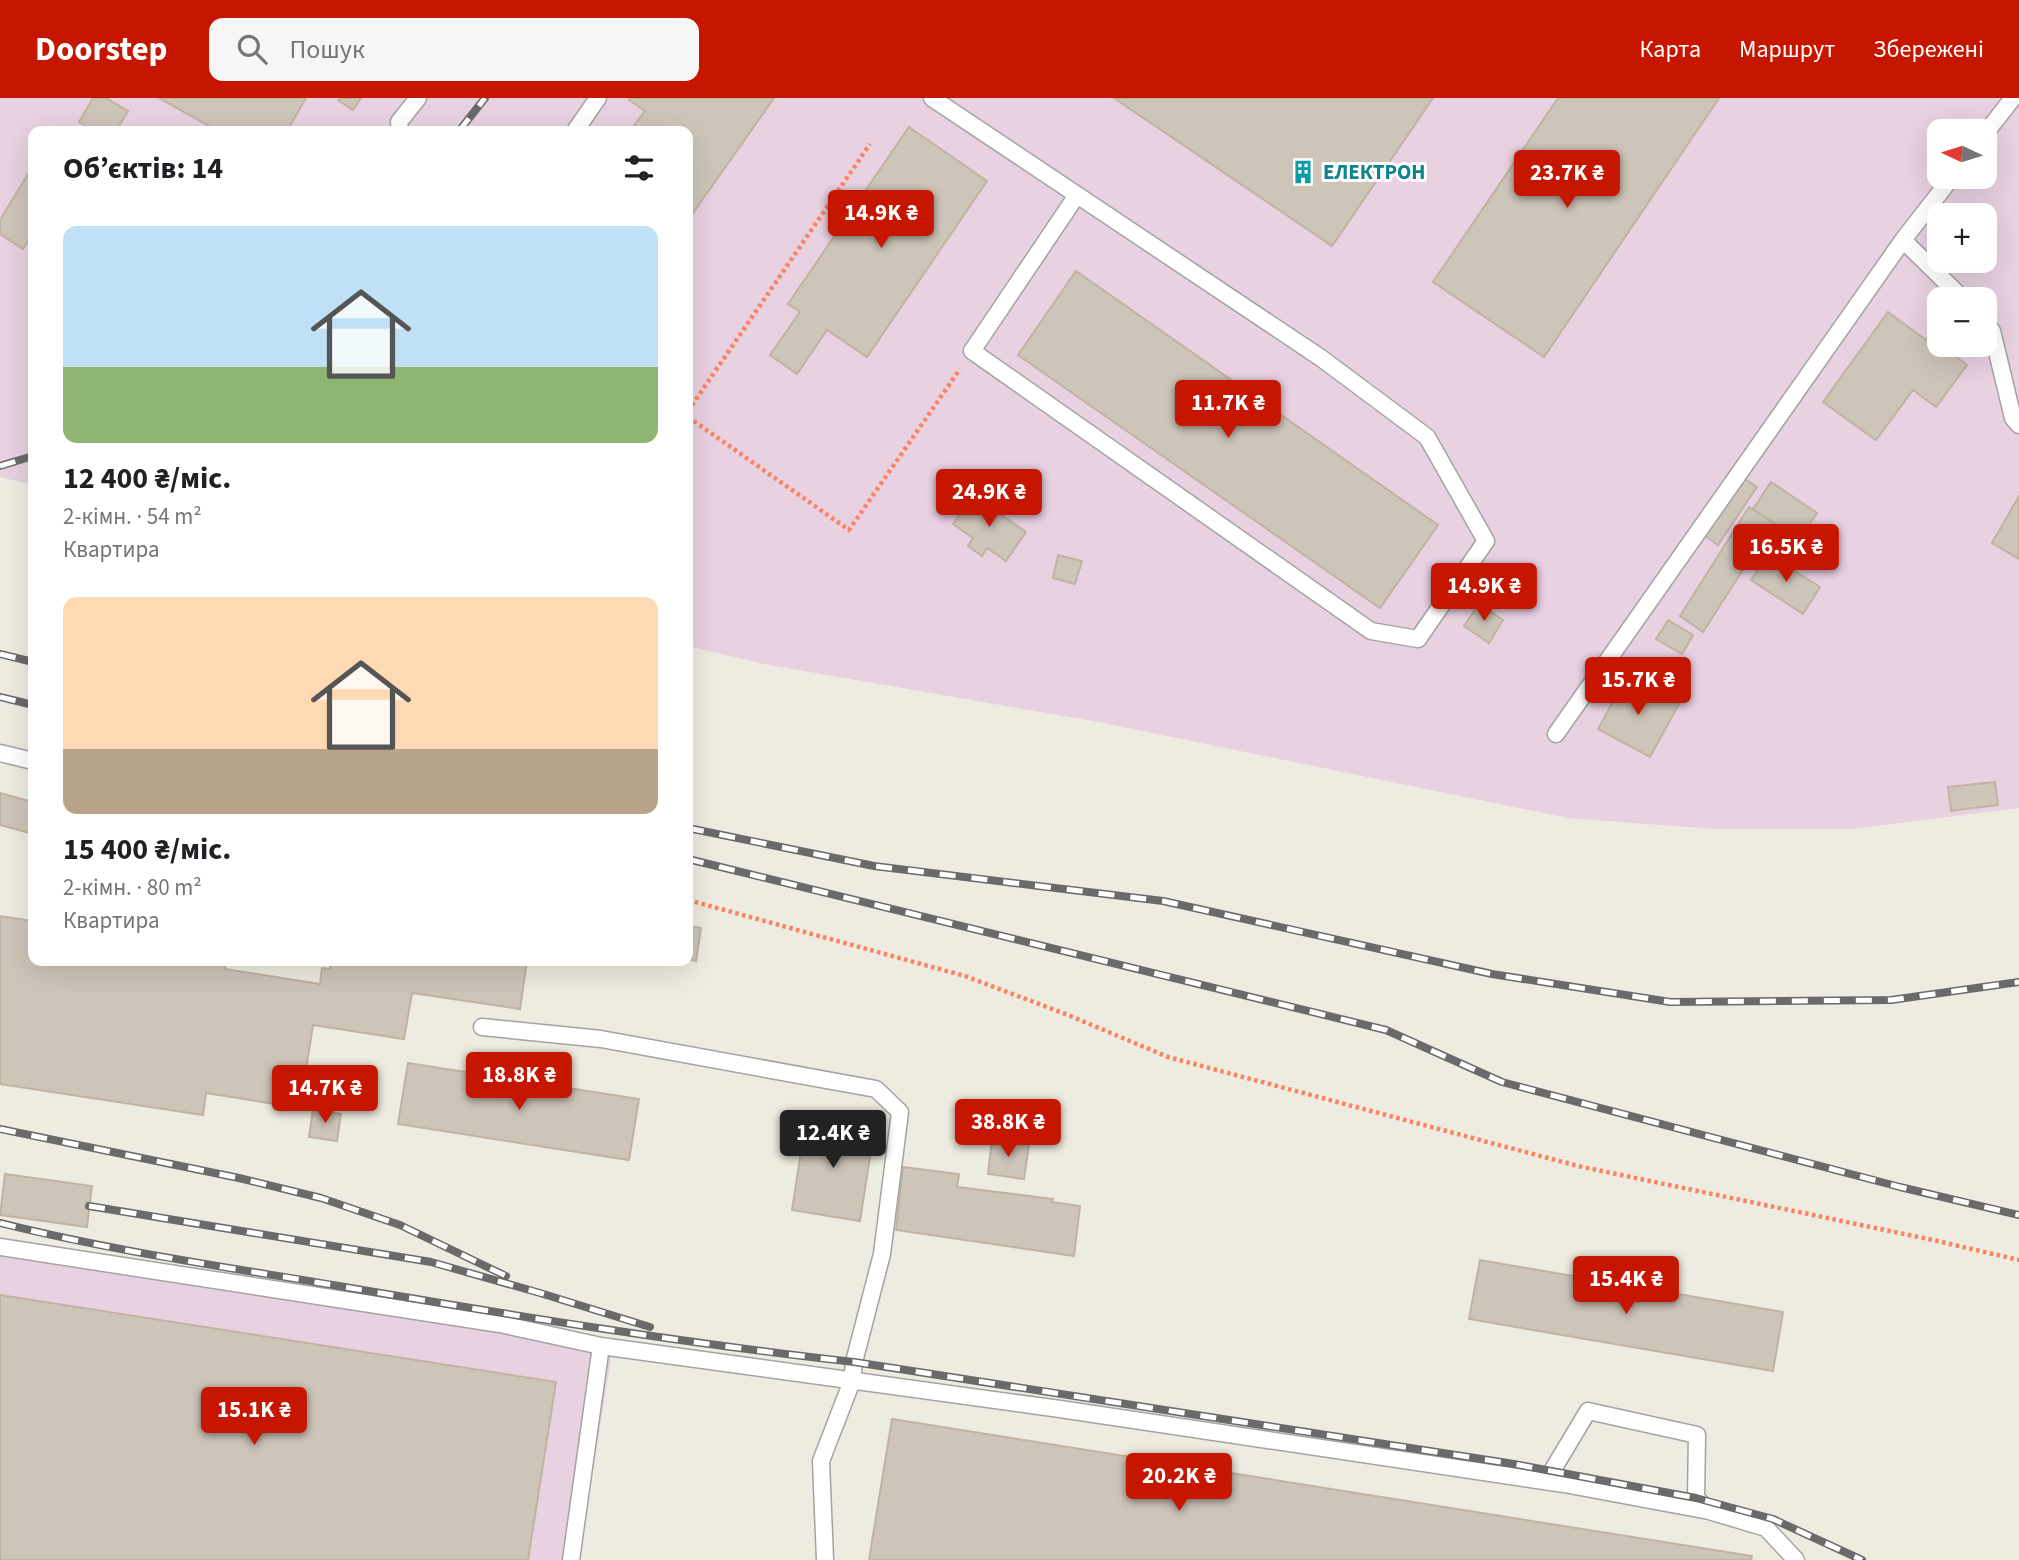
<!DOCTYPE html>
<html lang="uk">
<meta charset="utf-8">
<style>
body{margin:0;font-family:"Source Sans 3",sans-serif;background:#f6f6f6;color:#202124;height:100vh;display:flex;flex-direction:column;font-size:26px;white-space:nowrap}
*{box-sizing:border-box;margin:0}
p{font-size:23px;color:#757577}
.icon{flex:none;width:38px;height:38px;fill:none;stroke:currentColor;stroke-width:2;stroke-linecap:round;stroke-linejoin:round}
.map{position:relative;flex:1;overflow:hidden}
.panel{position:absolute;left:28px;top:28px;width:665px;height:840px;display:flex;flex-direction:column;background:#fff;border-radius:14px;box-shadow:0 7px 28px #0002}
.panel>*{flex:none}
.needle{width:46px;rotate:274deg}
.tools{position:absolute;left:1927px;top:21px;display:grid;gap:14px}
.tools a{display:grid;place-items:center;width:70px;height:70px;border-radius:14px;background:#fff;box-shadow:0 7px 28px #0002;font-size:35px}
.price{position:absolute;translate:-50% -60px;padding:0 16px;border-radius:7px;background:#c71600;color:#fff;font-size:23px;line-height:46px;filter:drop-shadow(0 2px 4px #0008)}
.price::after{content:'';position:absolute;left:50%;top:42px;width:21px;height:16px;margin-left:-10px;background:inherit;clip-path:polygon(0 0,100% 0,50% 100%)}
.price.on{background:#222;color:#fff}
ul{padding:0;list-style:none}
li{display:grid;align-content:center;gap:14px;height:371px;padding:0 35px}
li span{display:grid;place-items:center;height:217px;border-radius:14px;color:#555}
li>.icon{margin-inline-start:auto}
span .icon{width:126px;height:126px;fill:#fffc;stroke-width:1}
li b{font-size:30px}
h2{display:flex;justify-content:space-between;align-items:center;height:84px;padding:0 35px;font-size:30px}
header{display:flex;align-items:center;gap:42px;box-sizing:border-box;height:98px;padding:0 35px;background:#c71600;color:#fff}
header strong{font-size:33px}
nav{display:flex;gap:38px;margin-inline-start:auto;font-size:24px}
.search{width:490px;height:63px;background:#f6f6f6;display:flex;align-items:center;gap:18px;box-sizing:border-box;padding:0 24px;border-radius:14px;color:#757577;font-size:26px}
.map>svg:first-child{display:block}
.industrial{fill:#e8d1e1;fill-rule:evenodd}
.building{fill:#cec5b9;stroke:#c1b3a1;stroke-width:2}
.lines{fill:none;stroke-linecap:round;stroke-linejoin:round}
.service-casing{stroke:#a3a3a3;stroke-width:19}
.path{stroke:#ff8260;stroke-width:4.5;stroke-dasharray:3.5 3.5;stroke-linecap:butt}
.service{stroke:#fff;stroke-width:16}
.rail-casing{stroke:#6a6a6a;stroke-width:8}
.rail{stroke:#fff;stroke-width:5;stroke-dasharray:16;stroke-linecap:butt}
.labels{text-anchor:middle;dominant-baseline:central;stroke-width:6;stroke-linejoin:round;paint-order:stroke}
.culture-label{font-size:21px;font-weight:bold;fill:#0d838f;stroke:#fff;text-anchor:start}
</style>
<header>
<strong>Doorstep</strong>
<div class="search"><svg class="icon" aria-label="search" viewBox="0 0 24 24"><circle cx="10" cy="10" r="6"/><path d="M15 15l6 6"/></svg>Пошук</div>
<nav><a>Карта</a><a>Маршрут</a><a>Збережені</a></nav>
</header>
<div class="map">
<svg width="2019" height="1462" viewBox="0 0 2019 1462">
<rect width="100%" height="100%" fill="#eeebe0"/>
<!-- industrial -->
<path class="industrial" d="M 0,0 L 2019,0 L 2019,710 L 1852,731 L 1714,731 L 1568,720 L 1099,624 L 764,566 L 688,548 L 688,33 L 33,33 L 33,387 L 0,379 ZM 1939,33 L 1984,33 L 1984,79 L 1939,79 ZM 1939,117 L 1984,117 L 1984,163 L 1939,163 ZM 1939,201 L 1984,201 L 1984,247 L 1939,247 Z
M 0,1145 L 614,1241 L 579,1462 L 0,1462 Z"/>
<!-- building -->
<path class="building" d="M 93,0 L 106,0 L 128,13 L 116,33 L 94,33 L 79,24 Z
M 159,0 L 306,0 L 287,33 L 218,33 Z
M 340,0 L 361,0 L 353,12 L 338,2 Z
M 630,0 L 774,0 L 688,122 L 688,33 L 630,33 L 645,13 L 629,2 Z
M 1114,0 L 1433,0 L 1332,148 Z
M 1558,0 L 1719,0 L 1544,259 L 1433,184 Z
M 909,29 L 987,83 L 867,259 L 827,232 L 797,276 L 770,257 L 800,214 L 788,206 Z
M 33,68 L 33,135 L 23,151 L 0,136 L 0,122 Z
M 1076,173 L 1438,427 L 1380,510 L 1018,257 Z
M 1888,214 L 1926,242 L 1928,238 L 1967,267 L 1936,309 L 1913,292 L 1876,342 L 1823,304 Z
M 1742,379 L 1757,389 L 1718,447 L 1704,437 Z
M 1771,384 L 1817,415 L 1799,442 L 1753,411 Z
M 972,397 L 1026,434 L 1006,463 L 987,450 L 982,458 L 968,448 L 973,440 L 953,426 Z
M 2019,398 L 2019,461 L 1992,445 Z
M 1749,409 L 1773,425 L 1703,534 L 1680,518 Z
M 1768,456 L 1820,489 L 1803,516 L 1751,482 Z
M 1058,457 L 1082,463 L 1075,486 L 1053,480 Z
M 1479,506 L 1503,522 L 1489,545 L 1464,528 Z
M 1668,522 L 1693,537 L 1682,556 L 1656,541 Z
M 1627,578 L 1679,606 L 1650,659 L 1598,631 Z
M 1995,684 L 1998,707 L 1951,713 L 1948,689 Z
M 0,695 L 33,704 L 33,736 L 0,727 Z
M 0,818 L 33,823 L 33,863 L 226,863 L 225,871 L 320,886 L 322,870 L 330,871 L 331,863 L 527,863 L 520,911 L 412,895 L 404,941 L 313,927 L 300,1010 L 206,995 L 203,1017 L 0,986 Z
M 688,828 L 701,830 L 696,863 L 688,861 Z
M 408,965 L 639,1001 L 629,1062 L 398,1026 Z
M 313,1011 L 341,1016 L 337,1043 L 309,1039 Z
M 806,1022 L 874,1033 L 860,1123 L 792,1112 Z
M 992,1041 L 1029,1046 L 1024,1081 L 988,1076 Z
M 903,1069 L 959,1076 L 957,1089 L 1053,1101 L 1052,1104 L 1080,1108 L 1074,1158 L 896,1132 Z
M 5,1076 L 92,1088 L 87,1129 L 0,1117 Z
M 1480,1162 L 1783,1214 L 1773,1273 L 1469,1221 Z
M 0,1197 L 556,1284 L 528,1462 L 0,1462 Z
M 892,1321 L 1752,1458 L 1751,1462 L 869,1462 Z"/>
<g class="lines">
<!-- service casing -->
<g class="service-casing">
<path id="service" d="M 932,0 L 1321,260 L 1427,339 L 1486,443 L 1418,541 L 1371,533 L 972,253 L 1077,97
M 400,33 L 399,24 L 418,0
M 575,33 L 598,0
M 1984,37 L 2013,0
M 1903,142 L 1963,201
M 1984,225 L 1992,233 L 2013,320 L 2019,327
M 1556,636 L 1903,142 L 1952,79
M 0,655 L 33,663
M 482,929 L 601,941 L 876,991 L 900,1014 L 882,1156 L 854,1264 L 852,1283 L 821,1363 L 825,1462
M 0,1149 L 500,1226 L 601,1248 L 1060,1311 L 1564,1386 L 1709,1413 L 1766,1430 L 1796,1462
M 1546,1383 L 1588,1313 L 1697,1337 L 1696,1400 L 1709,1413
M 571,1462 L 601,1248"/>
</g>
<!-- path -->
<path class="path" d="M 688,313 L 870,46
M 688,319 L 849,432 L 960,271
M 688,802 L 965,878 L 1068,917 L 1168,959 L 1578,1068 L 1933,1142 L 2019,1162"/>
<!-- service -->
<use href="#service" class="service"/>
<!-- rail casing -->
<g class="rail-casing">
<path id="rail" d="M 459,33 L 485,0
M 0,368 L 33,358
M 0,556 L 33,564
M 0,599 L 33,607
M 688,730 L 874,768 L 1163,803 L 1492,876 L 1670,904 L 1891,902 L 2019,884
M 688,761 L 1386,932 L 1502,984 L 1900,1089 L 2019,1117
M 0,1031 L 239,1080 L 321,1100 L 400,1127 L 506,1178
M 89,1108 L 431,1164 L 540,1195 L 650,1229
M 0,1125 C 112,1153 226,1169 339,1188 C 510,1217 682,1245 854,1264 L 1514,1366 L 1696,1400 L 1773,1421 L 1862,1462"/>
</g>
<!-- rail -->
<use href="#rail" class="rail"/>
</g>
<!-- icons -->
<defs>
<g id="building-bare" transform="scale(1.89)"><path d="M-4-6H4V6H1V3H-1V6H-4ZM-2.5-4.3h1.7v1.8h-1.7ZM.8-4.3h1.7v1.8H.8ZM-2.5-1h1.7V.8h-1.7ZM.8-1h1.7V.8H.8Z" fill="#0f9aa8" stroke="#fff" stroke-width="2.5" paint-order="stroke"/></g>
</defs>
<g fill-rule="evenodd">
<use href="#building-bare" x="1303" y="74"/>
</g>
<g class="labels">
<!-- culture labels -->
<g class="culture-label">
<text x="1323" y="74">ЕЛЕКТРОН</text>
</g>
</g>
</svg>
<div class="tools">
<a><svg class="needle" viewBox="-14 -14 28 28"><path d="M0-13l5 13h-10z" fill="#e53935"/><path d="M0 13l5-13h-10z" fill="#757577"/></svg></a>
<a>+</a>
<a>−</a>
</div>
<b class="price" style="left:1567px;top:112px">23.7K ₴</b>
<b class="price" style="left:881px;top:152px">14.9K ₴</b>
<b class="price" style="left:1228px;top:342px">11.7K ₴</b>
<b class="price" style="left:989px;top:431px">24.9K ₴</b>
<b class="price" style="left:1786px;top:486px">16.5K ₴</b>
<b class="price" style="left:1484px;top:525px">14.9K ₴</b>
<b class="price" style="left:1638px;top:619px">15.7K ₴</b>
<b class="price" style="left:519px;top:1014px">18.8K ₴</b>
<b class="price" style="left:325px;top:1027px">14.7K ₴</b>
<b class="price" style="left:1008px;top:1061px">38.8K ₴</b>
<b class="price on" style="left:833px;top:1072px">12.4K ₴</b>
<b class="price" style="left:1626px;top:1218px">15.4K ₴</b>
<b class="price" style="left:254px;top:1349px">15.1K ₴</b>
<b class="price" style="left:1179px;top:1415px">20.2K ₴</b>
<section class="panel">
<h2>Об’єктів: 14<svg class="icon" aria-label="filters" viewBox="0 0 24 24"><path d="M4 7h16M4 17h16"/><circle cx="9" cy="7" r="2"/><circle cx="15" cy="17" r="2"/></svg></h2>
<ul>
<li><span style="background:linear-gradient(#bfe0f5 65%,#8fb573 0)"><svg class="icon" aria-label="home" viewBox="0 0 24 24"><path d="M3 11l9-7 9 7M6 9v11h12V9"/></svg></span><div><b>12 400 ₴/міс.</b><p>2-кімн. · 54 m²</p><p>Квартира</p></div></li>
<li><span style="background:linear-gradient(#ffd9b3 70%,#b9a48a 0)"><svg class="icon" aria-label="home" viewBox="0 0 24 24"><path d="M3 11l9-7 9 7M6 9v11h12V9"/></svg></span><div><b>15 400 ₴/міс.</b><p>2-кімн. · 80 m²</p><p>Квартира</p></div></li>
</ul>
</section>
</div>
